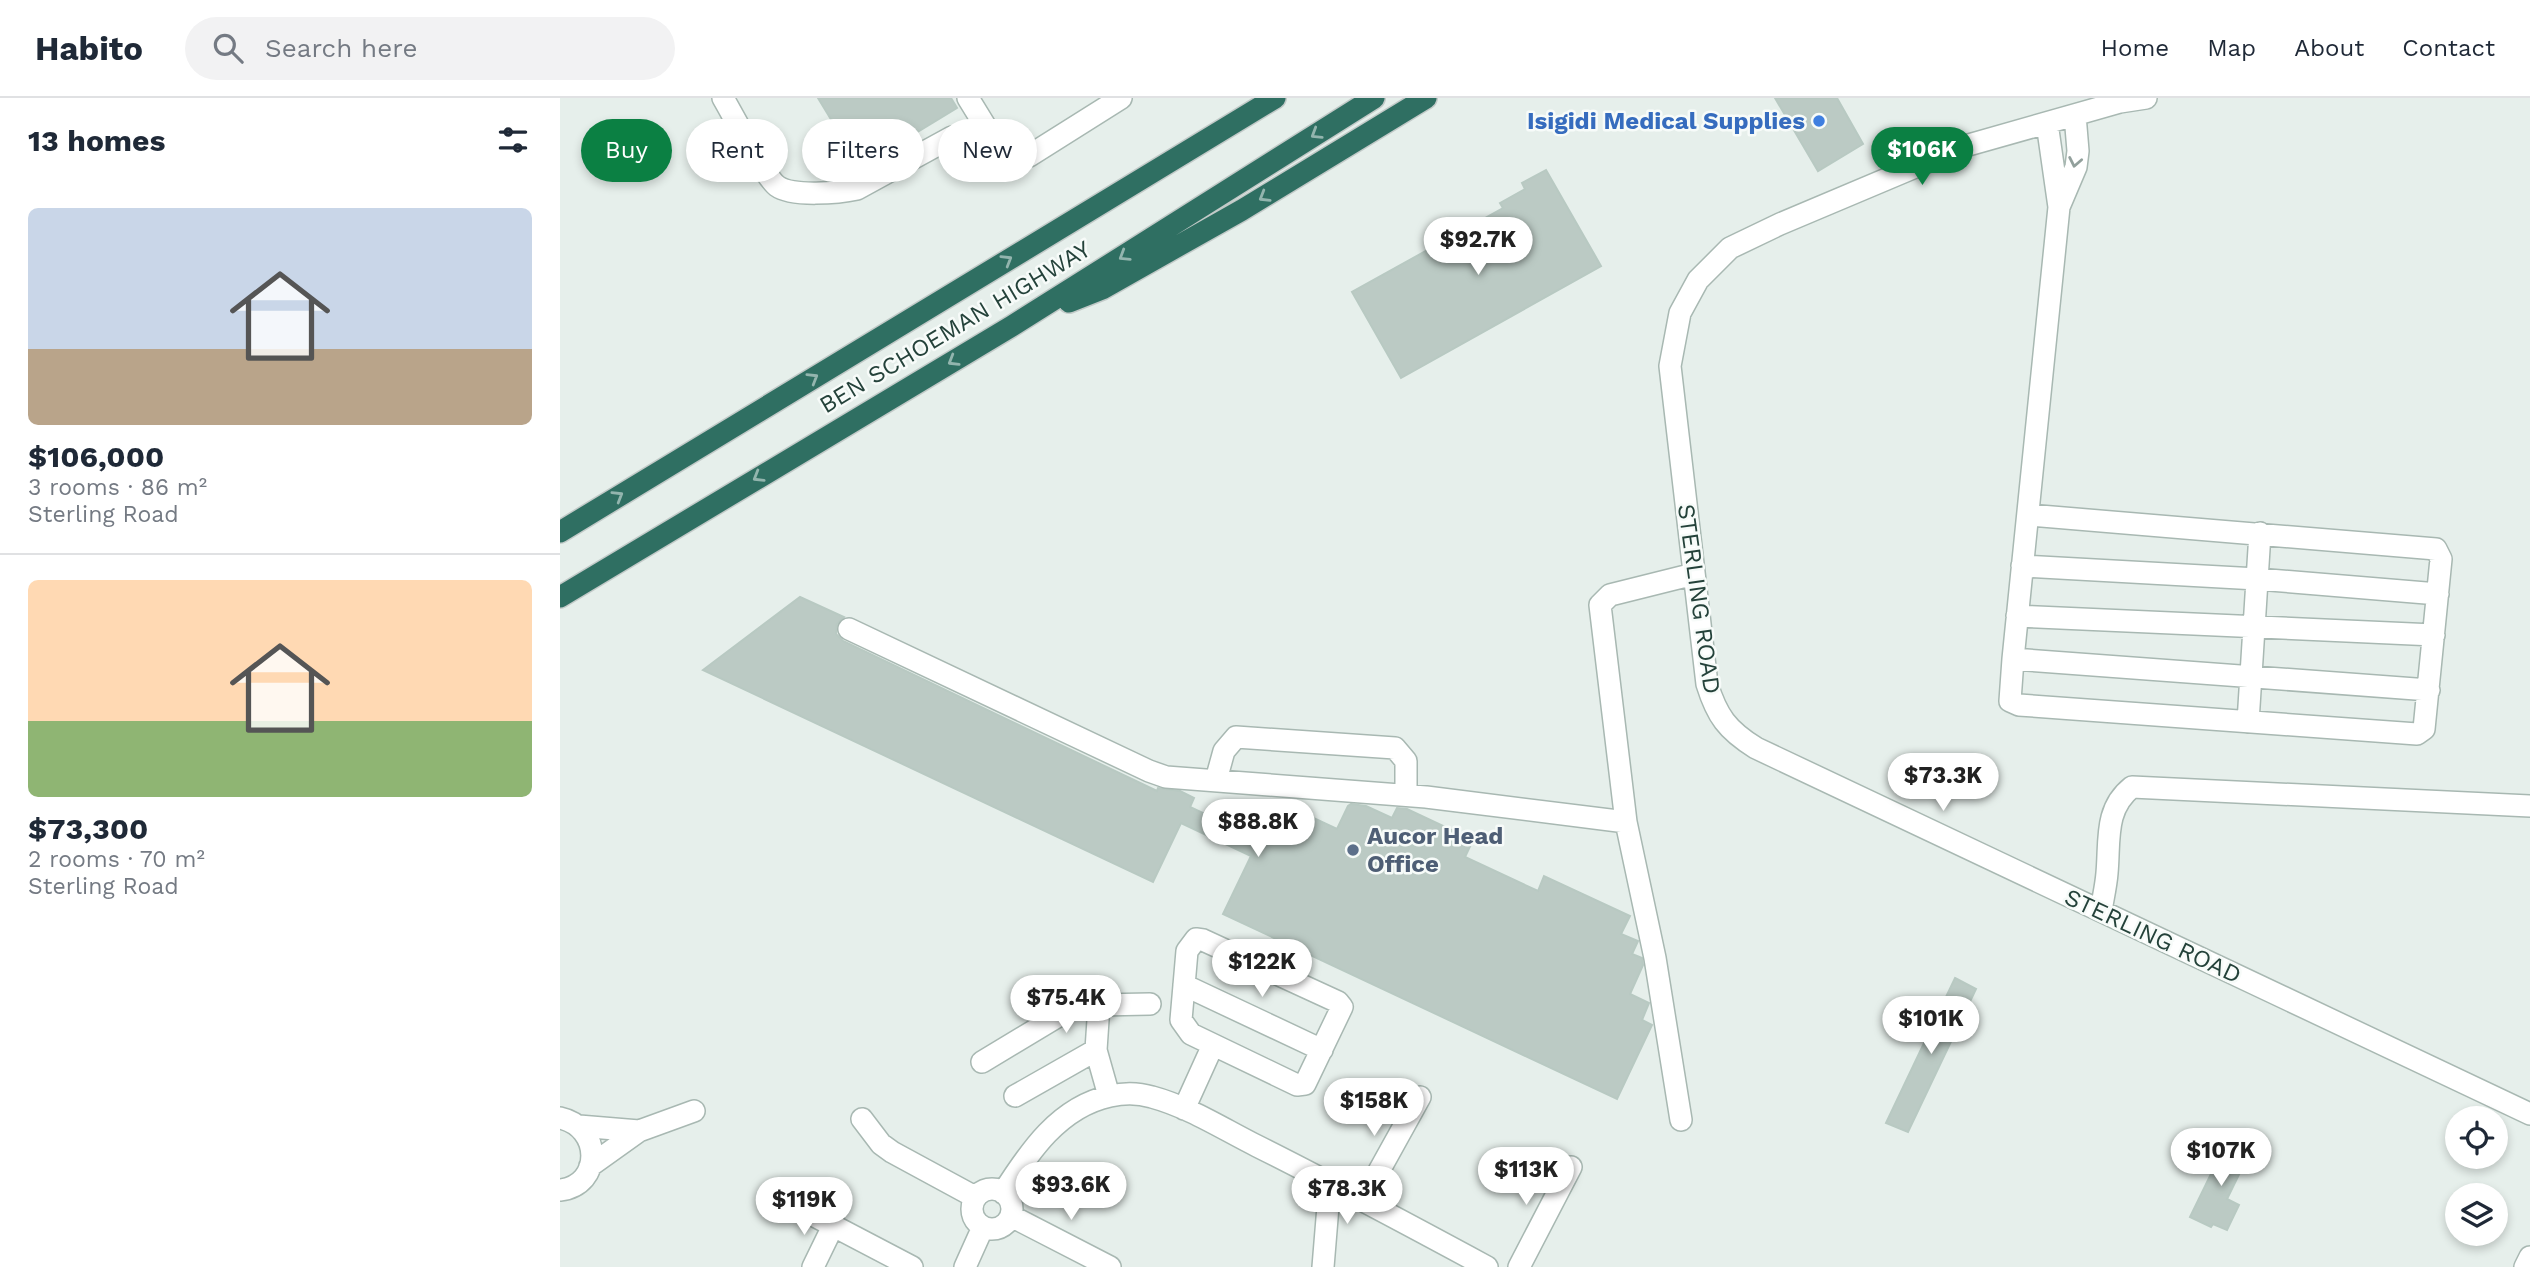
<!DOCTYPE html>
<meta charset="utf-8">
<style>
body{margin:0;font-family:"Work Sans",sans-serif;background:#f2f2f3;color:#1f2937;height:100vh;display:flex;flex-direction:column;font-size:26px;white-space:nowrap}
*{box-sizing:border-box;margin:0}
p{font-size:23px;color:#747a83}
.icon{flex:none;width:38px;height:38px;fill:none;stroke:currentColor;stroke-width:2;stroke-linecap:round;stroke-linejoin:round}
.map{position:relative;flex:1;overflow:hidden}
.drawer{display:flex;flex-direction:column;background:#fff;width:560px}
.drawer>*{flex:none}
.top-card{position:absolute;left:21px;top:21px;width:665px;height:63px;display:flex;gap:14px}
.fabs{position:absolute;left:1885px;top:1008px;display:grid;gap:14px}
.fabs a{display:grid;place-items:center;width:63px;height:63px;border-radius:50%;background:#fff;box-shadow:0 4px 10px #0003;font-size:35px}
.price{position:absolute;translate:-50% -60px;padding:0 16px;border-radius:24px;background:#fff;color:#222;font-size:23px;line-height:46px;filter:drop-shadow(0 2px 4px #0008)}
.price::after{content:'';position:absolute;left:50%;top:42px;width:21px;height:16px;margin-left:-10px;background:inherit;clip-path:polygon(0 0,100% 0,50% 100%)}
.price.selected{background:#0b8043;color:#fff}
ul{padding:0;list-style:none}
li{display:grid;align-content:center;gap:14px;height:371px;padding:0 28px}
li+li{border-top:2px solid #e0e1e3}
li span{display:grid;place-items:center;height:217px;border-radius:10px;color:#555}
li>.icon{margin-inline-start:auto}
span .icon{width:126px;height:126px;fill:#fffc;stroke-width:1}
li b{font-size:30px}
h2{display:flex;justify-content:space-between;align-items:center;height:84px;padding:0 28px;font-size:30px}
.tag{padding:0 24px;border-radius:32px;background:#fff;box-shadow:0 4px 10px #0003;font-size:24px;line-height:63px}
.tag.selected{background:#0b8043;color:#fff}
header{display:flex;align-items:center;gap:42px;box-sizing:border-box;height:98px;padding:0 35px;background:#fff;border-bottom:2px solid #e0e1e3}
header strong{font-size:33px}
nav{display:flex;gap:38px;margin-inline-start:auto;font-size:24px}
.search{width:490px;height:63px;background:#f2f2f3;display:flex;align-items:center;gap:18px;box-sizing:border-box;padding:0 24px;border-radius:38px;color:#747a83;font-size:26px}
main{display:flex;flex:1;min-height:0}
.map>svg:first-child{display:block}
.building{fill:#bbcac4;stroke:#b8c9c2;stroke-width:2}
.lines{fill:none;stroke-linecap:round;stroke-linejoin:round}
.minor-casing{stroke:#a8b8b2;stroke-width:24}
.highway-casing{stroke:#c2cac8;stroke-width:24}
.minor{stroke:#fff;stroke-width:21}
.highway{stroke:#2f6f62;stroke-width:21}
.oneway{stroke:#93b5ae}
.oneway2{stroke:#92a09c}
.shop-dot{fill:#3f7fe0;stroke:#f7fbf9;stroke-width:2.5}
.service-dot{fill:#5c6f8a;stroke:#f7fbf9;stroke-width:2.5}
.labels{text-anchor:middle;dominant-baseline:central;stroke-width:5;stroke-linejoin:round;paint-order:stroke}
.shop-label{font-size:24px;font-weight:bold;fill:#366cbe;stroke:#f7fbf9;text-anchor:end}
.street-label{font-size:24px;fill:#24423a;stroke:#f7fbf9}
.service-label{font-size:24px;font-weight:bold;fill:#4e5e75;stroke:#f7fbf9;text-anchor:start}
</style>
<header>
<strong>Habito</strong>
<div class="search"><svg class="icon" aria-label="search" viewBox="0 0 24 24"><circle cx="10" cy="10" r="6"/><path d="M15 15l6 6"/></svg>Search here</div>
<nav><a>Home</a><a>Map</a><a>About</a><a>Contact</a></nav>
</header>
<main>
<section class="drawer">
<h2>13 homes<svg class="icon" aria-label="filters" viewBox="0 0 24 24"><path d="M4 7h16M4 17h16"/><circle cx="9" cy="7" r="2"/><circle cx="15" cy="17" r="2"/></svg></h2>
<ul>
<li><span style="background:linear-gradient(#c9d6e8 65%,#b9a48a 0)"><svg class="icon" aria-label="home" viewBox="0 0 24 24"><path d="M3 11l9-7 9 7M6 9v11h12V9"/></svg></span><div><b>$106,000</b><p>3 rooms · 86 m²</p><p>Sterling Road</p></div></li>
<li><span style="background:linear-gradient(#ffd9b3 65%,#8fb573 0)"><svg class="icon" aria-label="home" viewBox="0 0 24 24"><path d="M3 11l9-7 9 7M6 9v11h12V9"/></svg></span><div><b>$73,300</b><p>2 rooms · 70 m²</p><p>Sterling Road</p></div></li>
</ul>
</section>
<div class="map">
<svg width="1970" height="1169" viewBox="0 0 1970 1169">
<rect width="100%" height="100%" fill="#e6efeb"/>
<!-- building -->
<path class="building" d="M 258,0 L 391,0 L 397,10 L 310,63 L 295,39 L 292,41 L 282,25 L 275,28 Z
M 1215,0 L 1277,0 L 1303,46 L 1258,73 Z
M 986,72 L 1041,168 L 841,280 L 792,194 L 943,110 L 940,105 L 965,91 L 962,85 Z
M 240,499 L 284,519 L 277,526 L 276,536 L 283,543 L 597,693 L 598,690 L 620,693 L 634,700 L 630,709 L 698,741 L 709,717 L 721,723 L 728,708 L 777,731 L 788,708 L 791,706 L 806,708 L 832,720 L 837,710 L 847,711 L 913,742 L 905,759 L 978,793 L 984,778 L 1070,818 L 1061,836 L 1078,843 L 1072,856 L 1082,860 L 1083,867 L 1070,896 L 1089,905 L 1082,922 L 1092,927 L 1057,1001 L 663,816 L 691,758 L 621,725 L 593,784 L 143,572 Z
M 1395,880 L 1416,891 L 1348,1034 L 1326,1025 Z
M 1668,1041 L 1691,1052 L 1667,1101 L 1679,1107 L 1667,1132 L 1653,1126 L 1651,1129 L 1630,1119 Z"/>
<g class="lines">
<!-- minor casing -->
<g class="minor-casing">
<path id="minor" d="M 163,0 C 173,17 205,79 217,88 C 232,99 279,95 297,91 L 392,39
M 408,0 L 443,57 L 454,61 L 469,58 L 561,0
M 1586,0 L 1560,4 L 1405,48 L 1220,126 L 1170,150 L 1138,182 L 1120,215 L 1110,268 L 1147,586 C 1157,618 1167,632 1196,650 L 1970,1016
M 1487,25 L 1499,109
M 1468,417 L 1876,451 L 1881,461 L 1864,631 L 1857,636 L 1459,607 L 1450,603 L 1453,561 L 1499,109 L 1516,69 L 1518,53 L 1515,17
M 1462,468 L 1697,481 L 1878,496
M 1457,518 L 1874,537
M 289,531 L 589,673 L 606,679 L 866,699 L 1066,724 L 1040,507 L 1050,497 L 1134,476
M 1453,561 L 1869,592
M 1688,624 L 1700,435
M 656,682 L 664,653 L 676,639 L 835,650 L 846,663 L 846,697
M 1066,724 L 1095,860 L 1121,1022
M 1541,813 C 1543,800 1546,788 1547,775 C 1550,743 1544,711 1572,689 L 1970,708
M 636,841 L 643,842 L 778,904 L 782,909 L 745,986 L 737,987 L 631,936 L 621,922 L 627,853 Z
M 624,887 L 762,952
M 539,907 L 590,906
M 422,964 L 535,896 L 539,907 L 536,952 L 549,998
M 455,998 L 536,952
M 624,1011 L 653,947
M 0,1020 C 42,1029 43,1087 0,1092
M 302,1021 L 321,1046 L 332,1054 L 415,1099
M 19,1028 L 79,1033
M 30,1068 L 79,1033 L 134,1013
M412 1111a20 20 0 1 1 40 0a20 20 0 1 1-40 0Z
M 443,1095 C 469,1054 499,1009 550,998 C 563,995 579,995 592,999 C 629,1009 663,1031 697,1048 C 775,1087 851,1128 927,1169
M 803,1102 L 860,999
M 226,1103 L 352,1169
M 451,1118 L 550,1169
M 253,1169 L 273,1128
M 405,1169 L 423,1129
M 763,1169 L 770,1084
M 959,1169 L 1011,1069
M 1965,1169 L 1970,1159"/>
</g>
<!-- highway casing -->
<g class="highway-casing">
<path id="highway" d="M 509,204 L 542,191 L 682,112 L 866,0
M 0,434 L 715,0
M 0,499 L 452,228 L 814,0"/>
</g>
<!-- minor -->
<use href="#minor" class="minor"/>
<!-- highway -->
<use href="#highway" class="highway"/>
</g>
<!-- one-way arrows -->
<defs><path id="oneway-chevron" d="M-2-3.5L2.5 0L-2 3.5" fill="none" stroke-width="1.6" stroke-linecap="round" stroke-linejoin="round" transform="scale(1.75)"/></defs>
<g class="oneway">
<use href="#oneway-chevron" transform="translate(756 36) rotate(148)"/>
<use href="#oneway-chevron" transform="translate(704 99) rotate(149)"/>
<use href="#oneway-chevron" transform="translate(564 158) rotate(148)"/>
<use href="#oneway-chevron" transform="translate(447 162) rotate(-31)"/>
<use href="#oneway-chevron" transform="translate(393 263) rotate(149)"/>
<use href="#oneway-chevron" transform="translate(253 280) rotate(-31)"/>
<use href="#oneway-chevron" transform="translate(198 379) rotate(149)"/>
<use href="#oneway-chevron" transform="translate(58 398) rotate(-31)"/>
</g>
<use class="oneway2" href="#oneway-chevron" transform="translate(1515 64) rotate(101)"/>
<!-- markers -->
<circle class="shop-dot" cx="1259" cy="23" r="7"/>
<circle class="service-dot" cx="793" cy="752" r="7"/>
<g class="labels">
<!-- shop labels -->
<g class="shop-label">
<text x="1245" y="23">Isigidi Medical Supplies</text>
</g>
<!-- street labels -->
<g class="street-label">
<text transform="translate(395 229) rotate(-31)">BEN SCHOEMAN HIGHWAY</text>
<text transform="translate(1139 501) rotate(82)">STERLING ROAD</text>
<text transform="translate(1593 838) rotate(25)">STERLING ROAD</text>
</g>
<!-- service labels -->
<g class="service-label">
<text x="807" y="738">Aucor Head<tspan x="807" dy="28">Office</tspan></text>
</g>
</g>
</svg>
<div class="fabs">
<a><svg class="icon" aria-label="locate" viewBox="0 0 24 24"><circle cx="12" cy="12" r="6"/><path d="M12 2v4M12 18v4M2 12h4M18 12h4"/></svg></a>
<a><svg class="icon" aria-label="layers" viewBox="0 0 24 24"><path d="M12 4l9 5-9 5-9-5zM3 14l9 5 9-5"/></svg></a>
</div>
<b class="price selected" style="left:1362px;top:89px">$106K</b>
<b class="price" style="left:918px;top:179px">$92.7K</b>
<b class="price" style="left:1383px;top:715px">$73.3K</b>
<b class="price" style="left:698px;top:761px">$88.8K</b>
<b class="price" style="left:702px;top:901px">$122K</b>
<b class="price" style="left:506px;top:937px">$75.4K</b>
<b class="price" style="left:1371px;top:958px">$101K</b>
<b class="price" style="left:814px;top:1040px">$158K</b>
<b class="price" style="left:1661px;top:1090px">$107K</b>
<b class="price" style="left:966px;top:1109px">$113K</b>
<b class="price" style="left:511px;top:1124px">$93.6K</b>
<b class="price" style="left:787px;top:1128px">$78.3K</b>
<b class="price" style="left:244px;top:1139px">$119K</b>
<div class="top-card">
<a class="tag selected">Buy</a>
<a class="tag">Rent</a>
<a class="tag">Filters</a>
<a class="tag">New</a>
</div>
</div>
</main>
